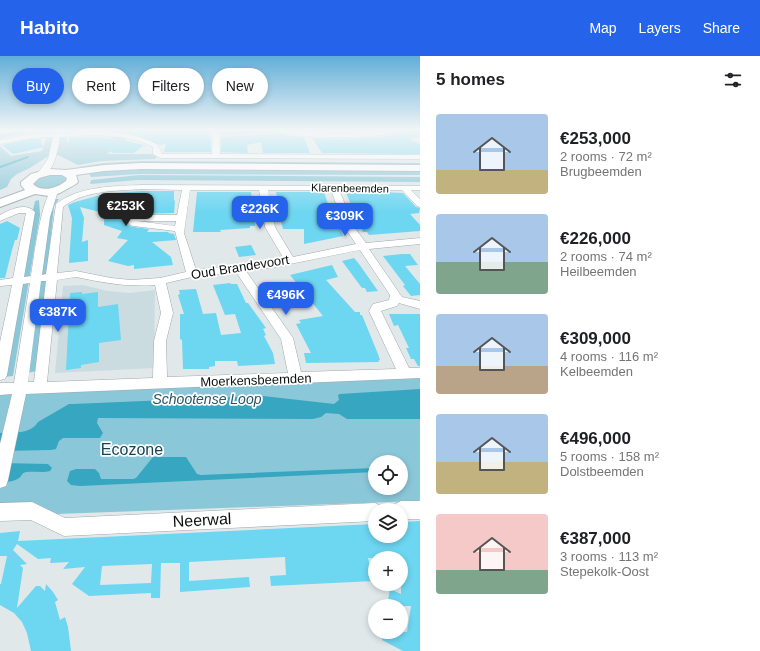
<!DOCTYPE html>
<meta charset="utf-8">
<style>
body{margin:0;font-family:Arial,sans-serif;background:#f2f2f2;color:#202124;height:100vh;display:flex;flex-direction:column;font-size:15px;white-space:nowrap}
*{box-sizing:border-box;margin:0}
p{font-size:13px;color:#757577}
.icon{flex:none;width:22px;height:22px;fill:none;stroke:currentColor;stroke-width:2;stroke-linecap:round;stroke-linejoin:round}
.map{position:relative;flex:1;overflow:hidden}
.sheet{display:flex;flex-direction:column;background:#fff;width:340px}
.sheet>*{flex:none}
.guide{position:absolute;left:12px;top:12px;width:348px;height:36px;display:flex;gap:8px}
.tools{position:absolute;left:368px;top:399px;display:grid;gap:8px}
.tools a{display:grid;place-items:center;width:40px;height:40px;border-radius:50%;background:#fff;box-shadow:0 2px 6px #0003;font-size:20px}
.price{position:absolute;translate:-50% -34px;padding:0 9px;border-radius:8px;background:#2563eb;color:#fff;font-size:13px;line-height:26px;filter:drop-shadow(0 1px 2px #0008)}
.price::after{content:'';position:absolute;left:50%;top:24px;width:12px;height:9px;margin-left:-6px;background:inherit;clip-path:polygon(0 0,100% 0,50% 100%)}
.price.active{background:#222;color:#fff}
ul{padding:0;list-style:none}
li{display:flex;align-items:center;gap:12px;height:100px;padding:0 16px}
li span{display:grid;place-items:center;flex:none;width:112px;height:80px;border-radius:4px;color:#555}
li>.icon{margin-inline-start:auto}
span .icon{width:48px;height:48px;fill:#fffc;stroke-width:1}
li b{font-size:17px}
h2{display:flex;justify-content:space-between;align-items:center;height:48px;padding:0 16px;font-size:17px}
.chip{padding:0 14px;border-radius:18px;background:#fff;box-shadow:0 2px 6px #0003;font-size:14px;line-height:36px}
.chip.active{background:#2563eb;color:#fff}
header{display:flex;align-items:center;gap:24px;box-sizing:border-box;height:56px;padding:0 20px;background:#2563eb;color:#fff}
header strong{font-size:19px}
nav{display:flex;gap:22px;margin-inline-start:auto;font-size:14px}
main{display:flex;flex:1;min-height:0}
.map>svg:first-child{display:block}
.built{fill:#cbdce1}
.green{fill:#8ac7d8;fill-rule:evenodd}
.water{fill:#37a6c0}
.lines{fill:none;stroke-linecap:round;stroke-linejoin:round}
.stream{stroke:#37a6c0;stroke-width:2}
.building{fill:#6dd6f1;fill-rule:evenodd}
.minor-casing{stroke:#a1a8ab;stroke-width:1}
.secondary-casing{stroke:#a1a8ab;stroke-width:2}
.minor{fill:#fff;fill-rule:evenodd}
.secondary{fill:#fff;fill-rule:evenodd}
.labels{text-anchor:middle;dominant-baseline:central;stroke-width:3.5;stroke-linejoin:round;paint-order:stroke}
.far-street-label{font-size:11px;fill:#0b0e0e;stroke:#fff}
.street-label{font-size:13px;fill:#0b0e0e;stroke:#fff}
.water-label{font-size:14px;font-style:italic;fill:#295762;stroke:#fff}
.near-park-label{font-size:16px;fill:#154450;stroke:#fff}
.near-street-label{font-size:16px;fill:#0b0e0e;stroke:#fff}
</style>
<header>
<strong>Habito</strong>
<nav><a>Map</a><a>Layers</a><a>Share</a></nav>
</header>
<main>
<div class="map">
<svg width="420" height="595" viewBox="0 0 420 595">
<rect width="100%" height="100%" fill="#e0e8ea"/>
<!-- built -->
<path class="built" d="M 83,229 L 108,235 L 129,237 L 155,234 L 154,312 L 55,317 L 63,230 Z"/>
<!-- green -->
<path class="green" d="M 222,74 L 276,74 L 281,76 L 222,79 Z
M 67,79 L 67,87 L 104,87 L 113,80 L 127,82 L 107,98 L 152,98 L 157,101 L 155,103 L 101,105 L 78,109 L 58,99 L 50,99 L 30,112 L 17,118 L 11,123 L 7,131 L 0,134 L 0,90 L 11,100 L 42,95 L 47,80 Z
M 142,105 L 420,107 L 420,111 L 141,109 L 85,113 L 79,111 L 104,107 Z
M 105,113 L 420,113 L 420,119 L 139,118 L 91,121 L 89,117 Z
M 60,118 L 67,123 L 67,126 C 55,133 45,135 32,130 L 34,123 L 47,119 Z
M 139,119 L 420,121 L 420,126 L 138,124 L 90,128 L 91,124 Z
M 53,143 L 59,143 L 54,150 L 37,315 L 27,317 L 48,160 Z
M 39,144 L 40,159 L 13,320 L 3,321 L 33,154 L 35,145 Z
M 420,321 L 420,444 L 418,445 L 0,460 L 0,336 ZM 375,406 L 401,406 L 401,432 L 375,432 Z"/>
<!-- water -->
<path class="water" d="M 420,333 L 420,363 L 347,363 L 339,358 L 326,357 L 321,361 L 313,363 L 98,362 L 97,367 L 103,377 L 100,382 L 63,382 L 59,385 L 56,393 L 51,394 L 0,395 L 0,377 C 13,376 30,379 38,366 L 69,348 L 73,348 L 263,340 L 334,348 L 339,344 L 338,339 L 340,338 Z
M 153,401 L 186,401 L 197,418 L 201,419 L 375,412 L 375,416 L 80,430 L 71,429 L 67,425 L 70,415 L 76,413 L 95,413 L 99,417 L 101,423 L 133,423 L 136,422 Z
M 0,407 L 48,408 L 52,412 L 50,415 C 42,417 35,415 27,416 C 22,416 22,420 19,422 C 14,426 6,426 0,426 Z"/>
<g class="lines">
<!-- stream -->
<path class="stream" d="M 0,111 L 28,101"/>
</g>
<!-- building -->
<path class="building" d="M 70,74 L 209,74 L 209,80 L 211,82 L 211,96 L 164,96 L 166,88 L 160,89 L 136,79 L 111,75 L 69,75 Z
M 270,74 L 275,74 L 284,79 L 304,81 L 310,97 L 263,97 L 261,86 L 247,89 L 248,97 L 221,96 L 221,81 L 270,78 Z
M 405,74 L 420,74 L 420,81 L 410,83 L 420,88 L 420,98 L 322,97 L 312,82 L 339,83 L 380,81 L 396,78 Z
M 19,75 L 23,75 L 26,77 L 0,82 L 0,79 Z
M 95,81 L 120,83 L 147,90 L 143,90 L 134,97 L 113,97 L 106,92 L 97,91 L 68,90 L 69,82 Z
M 31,83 L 41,83 L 41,87 L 44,91 L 13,98 L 2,89 Z
M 142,135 L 174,135 L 174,144 L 175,145 L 174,157 L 137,158 L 126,164 L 129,170 L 133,171 L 149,173 L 147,176 L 169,176 L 168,177 L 174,178 L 176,184 L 152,186 L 171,201 L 173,209 L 134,213 L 134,209 L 128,210 L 108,205 L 128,184 L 117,182 L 122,175 L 104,169 L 104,157 L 80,151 L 84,162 L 82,186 L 88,184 L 88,205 L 69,207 L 72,162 L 68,149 L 75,146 L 104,138 Z
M 197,136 L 251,136 L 255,170 L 250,170 L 250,172 L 220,174 L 221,176 L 193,176 Z
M 276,136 L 324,136 L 333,162 L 336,164 L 343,180 L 304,188 L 304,173 L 283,173 L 280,162 L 280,157 Z
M 381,136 L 403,137 L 416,151 L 420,152 L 419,157 L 410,158 L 420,169 L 420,175 L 369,179 L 367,176 L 363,176 L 346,137 Z
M 7,165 L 20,172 L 17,184 L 15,184 L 12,194 L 5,222 L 0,222 L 0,168 Z
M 251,189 L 256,199 L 239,201 L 235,191 Z
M 402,198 L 410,198 L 418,209 L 405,210 L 420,228 L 420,239 L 411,240 L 403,230 L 405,229 L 383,200 Z
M 354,202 L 359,208 L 378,235 L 367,236 L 365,232 L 362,232 L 342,205 Z
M 332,209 L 338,221 L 326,224 L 355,256 L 360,256 L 360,259 L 362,259 L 378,298 L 380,304 L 378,305 L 379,306 L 306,307 L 304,297 L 311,297 L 296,268 L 301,267 L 299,264 L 323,260 L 290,219 Z
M 230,227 L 231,228 L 237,228 L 246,247 L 248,247 L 266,272 L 263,273 L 266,279 L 264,280 L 273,297 L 275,308 L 238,310 L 237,305 L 215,305 L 215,310 L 209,311 L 209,313 L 183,313 L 182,284 L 180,283 L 180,258 L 184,258 L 178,239 L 180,238 L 179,234 L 196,233 L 203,258 L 216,257 L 221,279 L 241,277 L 235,258 L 225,259 L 213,229 Z
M 82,236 L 82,238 L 98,236 L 98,251 L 118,248 L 121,284 L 99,287 L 99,306 L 81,309 L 81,312 L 66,314 L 70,237 Z
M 389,258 L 420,258 L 420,310 L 418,310 L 414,303 L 411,303 L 406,292 L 409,292 L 398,269 L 394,270 Z
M 420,465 L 420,595 L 403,595 L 382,584 L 383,576 L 407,576 L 411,550 L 387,550 L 390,533 L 401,538 L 401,502 L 368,502 L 374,525 L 271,530 L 270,520 L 286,519 L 285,501 L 189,506 L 189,525 L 249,521 L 250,531 L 180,536 L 180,507 L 161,507 L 160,542 L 151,542 L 151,537 L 89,540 L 72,528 L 85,511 L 63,513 L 69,506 L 50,507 L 51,502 L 38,503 L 17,488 L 13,494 L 27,508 L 20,509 L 23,512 L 17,552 L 36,530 L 40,530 L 45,535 L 46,528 L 53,536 L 58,544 L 55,546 L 60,564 L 65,561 L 68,571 L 71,595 L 31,595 L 27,577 L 22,566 L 14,557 L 0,549 L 0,528 L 1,528 L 7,500 L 0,500 L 0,477 L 20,475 L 18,485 L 375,468 L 375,480 L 401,480 L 401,466 ZM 152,508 L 151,527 L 100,529 L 102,510 Z"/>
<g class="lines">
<!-- minor casing -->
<g class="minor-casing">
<path id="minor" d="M 55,74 L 61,74 L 61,77 C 93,75 130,73 158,89 L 162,98 L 212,98 L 213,74 L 219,74 L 220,98 L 420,99 L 420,103 L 160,102 L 153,98 L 153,91 C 127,77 89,79 60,81 C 58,93 55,116 41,120 L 37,118 L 48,103 L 53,81 L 31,82 L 0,88 L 0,84 L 31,78 L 54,77 Z
M 276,74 L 340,77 L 404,74 C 392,83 286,84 276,74 Z
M 142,129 L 420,130 L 420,134 L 411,134 L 420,143 L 420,151 L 417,150 L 402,134 L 339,134 L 355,172 L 366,187 L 420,182 L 420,188 L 369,193 L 402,241 L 420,245 L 420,253 L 399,247 L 397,250 L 381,255 L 409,312 L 420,312 L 420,322 L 301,327 L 296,328 L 292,327 L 26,338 L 8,424 L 6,430 L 0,432 L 0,388 L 12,338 L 0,339 L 0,327 L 14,327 L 30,227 L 23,228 L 7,319 L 5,323 L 0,324 L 0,286 L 12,229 L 0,230 L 0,224 L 13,222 L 26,157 L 19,157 L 0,165 L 0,159 C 11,153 26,146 35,156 L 24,221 L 31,220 C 33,206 42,136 54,133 L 57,133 L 58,135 L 50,161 L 42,219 L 46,218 L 56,148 C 79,130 114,130 142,129 ZM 142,133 L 182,134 L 177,159 L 137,159 L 127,164 L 130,169 L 133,170 L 175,175 L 186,216 L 160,222 L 131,224 L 111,222 L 76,215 L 57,217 L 63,151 C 84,134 117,135 142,133 ZM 190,134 L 259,134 L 265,171 L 284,203 L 196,214 L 184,177 ZM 268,134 L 331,134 L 345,172 L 356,188 L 293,201 L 275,171 ZM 138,165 L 176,165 L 175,170 ZM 360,194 L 390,239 L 389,244 L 373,248 L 369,255 L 396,313 L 301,316 L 293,282 L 246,215 L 275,211 ZM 236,216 L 281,283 L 288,317 L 167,321 L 166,285 L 173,257 L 166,227 L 192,221 ZM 76,221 C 106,227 125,231 155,229 L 161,257 L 154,285 L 153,322 L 47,326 L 57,224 ZM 41,225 L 46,225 L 34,326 L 28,326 Z
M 401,445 L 420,445 L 420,463 L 401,463 L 401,454 L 392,454 L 395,448 Z
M 32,446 L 65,462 L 375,447 L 381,450 L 383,454 L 375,454 L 375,465 L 64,480 L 31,464 L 0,465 L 0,447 Z"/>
</g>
<!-- secondary casing -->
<g class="secondary-casing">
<path id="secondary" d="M 141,107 L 420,109 L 420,115 L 141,113 L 104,115 L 76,119 L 78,126 L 76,128 L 60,137 L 49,140 L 35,138 L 0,151 L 0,143 L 25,134 L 21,129 L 21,126 L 31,118 L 50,113 L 66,114 L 104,109 ZM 50,119 L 62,119 L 67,122 L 66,125 C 57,132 42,137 33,128 L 39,122 Z"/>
</g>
<!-- minor -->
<use href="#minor" class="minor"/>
<!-- secondary -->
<use href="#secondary" class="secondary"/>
</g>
<!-- sky -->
<linearGradient id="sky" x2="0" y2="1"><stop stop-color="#61aed8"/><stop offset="0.47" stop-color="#f1f5f6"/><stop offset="1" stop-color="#f1f5f6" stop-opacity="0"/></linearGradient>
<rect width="420" height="157" fill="url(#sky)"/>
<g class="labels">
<!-- far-street labels -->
<g class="far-street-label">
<text transform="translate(350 132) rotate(1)">Klarenbeemden</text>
</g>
<!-- street labels -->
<g class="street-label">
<text transform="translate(240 211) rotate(-9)">Oud Brandevoort</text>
<text transform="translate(256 324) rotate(-2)">Moerkensbeemden</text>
</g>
<!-- water labels -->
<g class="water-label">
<text x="207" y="343">Schootense Loop</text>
</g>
<!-- near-park labels -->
<g class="near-park-label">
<text x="132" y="393">Ecozone</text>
</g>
<!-- near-street labels -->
<g class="near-street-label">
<text transform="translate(202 464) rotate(-3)">Neerwal</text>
</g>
</g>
</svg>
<div class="tools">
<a><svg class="icon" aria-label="locate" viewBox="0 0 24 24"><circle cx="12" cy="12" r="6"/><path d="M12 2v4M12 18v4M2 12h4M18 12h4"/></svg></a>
<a><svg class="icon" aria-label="layers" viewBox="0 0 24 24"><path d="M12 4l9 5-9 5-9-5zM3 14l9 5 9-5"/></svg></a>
<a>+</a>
<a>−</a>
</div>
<b class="price active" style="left:126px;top:171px">€253K</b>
<b class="price" style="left:260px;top:174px">€226K</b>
<b class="price" style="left:345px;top:181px">€309K</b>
<b class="price" style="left:286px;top:260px">€496K</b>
<b class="price" style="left:58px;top:277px">€387K</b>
<div class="guide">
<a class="chip active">Buy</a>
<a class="chip">Rent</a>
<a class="chip">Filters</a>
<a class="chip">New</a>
</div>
</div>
<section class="sheet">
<h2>5 homes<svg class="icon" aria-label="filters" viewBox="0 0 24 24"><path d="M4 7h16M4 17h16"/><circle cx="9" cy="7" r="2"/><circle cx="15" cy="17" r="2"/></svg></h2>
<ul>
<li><span style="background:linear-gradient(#a9c7e8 70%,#c2b280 0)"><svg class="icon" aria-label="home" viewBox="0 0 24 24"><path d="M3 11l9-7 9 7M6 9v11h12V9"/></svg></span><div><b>€253,000</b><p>2 rooms · 72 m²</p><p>Brugbeemden</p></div></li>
<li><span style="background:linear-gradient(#a9c7e8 60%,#7fa58c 0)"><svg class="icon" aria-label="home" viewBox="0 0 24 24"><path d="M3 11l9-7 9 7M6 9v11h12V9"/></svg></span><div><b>€226,000</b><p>2 rooms · 74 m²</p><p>Heilbeemden</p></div></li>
<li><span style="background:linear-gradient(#a9c7e8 65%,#b9a48a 0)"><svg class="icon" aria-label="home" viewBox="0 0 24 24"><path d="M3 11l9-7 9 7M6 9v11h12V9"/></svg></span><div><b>€309,000</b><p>4 rooms · 116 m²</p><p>Kelbeemden</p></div></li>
<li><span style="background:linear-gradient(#a9c7e8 60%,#c2b280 0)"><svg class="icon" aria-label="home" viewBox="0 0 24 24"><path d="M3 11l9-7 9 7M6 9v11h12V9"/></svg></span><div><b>€496,000</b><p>5 rooms · 158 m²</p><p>Dolstbeemden</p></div></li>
<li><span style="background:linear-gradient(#f6c9c9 70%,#7fa58c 0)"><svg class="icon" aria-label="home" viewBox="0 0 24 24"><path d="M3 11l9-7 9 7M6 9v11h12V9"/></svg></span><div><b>€387,000</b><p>3 rooms · 113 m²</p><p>Stepekolk-Oost</p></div></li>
</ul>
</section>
</main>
